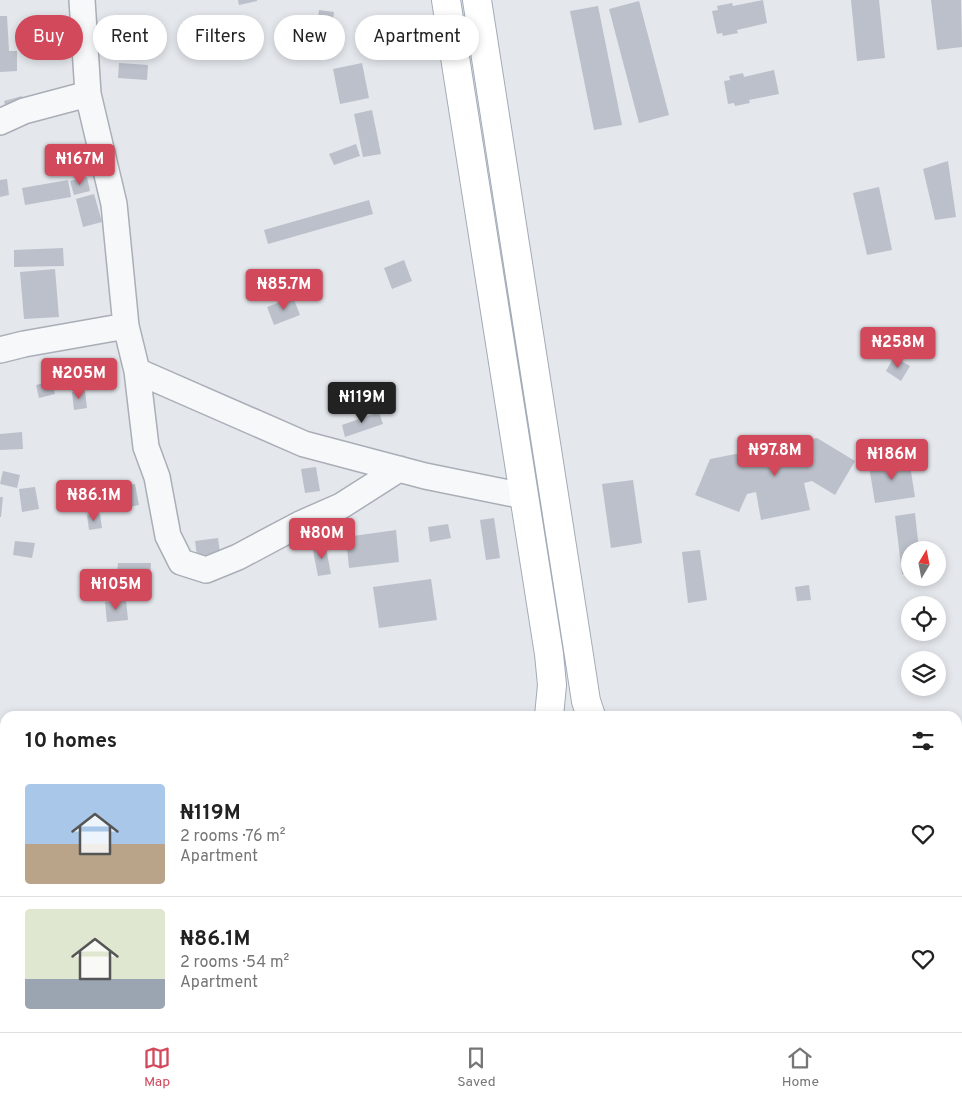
<!DOCTYPE html>
<meta charset="utf-8">
<style>
body{margin:0;font-family:Overpass,sans-serif;background:#f2f2f2;color:#222;height:100vh;display:flex;flex-direction:column;font-size:19px;white-space:nowrap}
*{box-sizing:border-box;margin:0}
p{font-size:16px;color:#767676}
.icon{flex:none;width:28px;height:28px;fill:none;stroke:currentColor;stroke-width:2;stroke-linecap:round;stroke-linejoin:round}
.map{position:relative;flex:1;overflow:hidden}
.details{position:absolute;left:0px;top:711px;width:962px;height:321px;display:flex;flex-direction:column;background:#fff;border-radius:15px 15px 0 0;box-shadow:0 2px 8px #0003}
.details>*{flex:none}
.banner{position:absolute;left:15px;top:15px;width:500px;height:45px;display:flex;gap:10px}
.needle{width:32px;rotate:10deg}
.controls{position:absolute;left:901px;top:541px;display:grid;gap:10px}
.controls a{display:grid;place-items:center;width:45px;height:45px;border-radius:50%;background:#fff;box-shadow:0 2px 8px #0003;font-size:25px}
.price{position:absolute;translate:-50% -42px;padding:0 11px;border-radius:5px;background:#d1495b;color:#fff;font-size:16px;line-height:32px;filter:drop-shadow(0 1px 2px #0008)}
.price::after{content:'';position:absolute;left:50%;top:30px;width:15px;height:11px;margin-left:-8px;background:inherit;clip-path:polygon(0 0,100% 0,50% 100%)}
.price.on{background:#222;color:#fff}
ul{padding:0;list-style:none}
li{display:flex;align-items:center;gap:15px;height:125px;padding:0 25px}
li+li{border-top:1px solid #e0e0e0}
li span{display:grid;place-items:center;flex:none;width:140px;height:100px;border-radius:5px;color:#555}
li>.icon{margin-inline-start:auto}
span .icon{width:60px;height:60px;fill:#fffc;stroke-width:1}
li b{font-size:21px}
h2{display:flex;justify-content:space-between;align-items:center;height:60px;padding:0 25px;font-size:21px}
.chip{padding:0 18px;border-radius:22px;background:#fff;box-shadow:0 2px 8px #0003;font-size:18px;line-height:45px}
.chip.on{background:#d1495b;color:#fff}
.tab-bar{display:flex;justify-content:space-around;align-items:center;height:70px;border-top:1px solid #e0e0e0;background:#fff;font-size:14px;color:#767676}
.tab-bar a{display:grid;justify-items:center;gap:2px}
.tab-bar .on{color:#d1495b}
.map>svg:first-child{display:block}
.building{fill:#bbc0ca}
.lines{fill:none;stroke-linecap:round;stroke-linejoin:round}
.minor-casing{stroke:#a9aeb7;stroke-width:28}
.major-casing{stroke:#a3abb8;stroke-width:30}
.highway-casing{stroke:#8b94a3;stroke-width:30}
.minor{stroke:#f7f8fa;stroke-width:25}
.major{stroke:#fff;stroke-width:28}
.highway{stroke:#fff;stroke-width:28}
</style>
<div class="map">
<svg width="962" height="1032" viewBox="0 0 962 1032">
<rect width="100%" height="100%" fill="#e4e7ec"/>
<!-- building -->
<path class="building" d="M 238,0 L 257,0 L 257,1 L 239,5 Z
M 763,0 L 767,23 L 737,30 L 738,33 L 723,36 L 722,33 L 717,34 L 712,11 L 718,10 L 717,6 L 732,3 L 733,6 Z
M 851,0 L 879,0 L 885,58 L 857,61 Z
M 931,0 L 961,0 L 962,47 L 937,50 Z
M 639,1 L 669,115 L 639,123 L 609,9 Z
M 598,6 L 622,125 L 594,130 L 570,11 Z
M 319,10 L 334,12 L 332,27 L 317,25 Z
M 0,16 L 7,16 L 9,51 L 17,51 L 17,71 L 0,72 Z
M 68,18 L 72,39 L 53,43 L 49,21 Z
M 46,21 L 49,38 L 28,42 L 24,25 Z
M 119,63 L 148,65 L 147,80 L 118,78 Z
M 362,63 L 369,98 L 340,104 L 333,69 Z
M 774,70 L 779,94 L 749,100 L 750,103 L 735,106 L 734,103 L 728,104 L 724,81 L 730,80 L 729,76 L 743,73 L 744,77 Z
M 22,96 L 25,111 L 8,116 L 4,101 Z
M 372,110 L 381,154 L 363,157 L 354,114 Z
M 356,144 L 360,156 L 334,165 L 329,154 Z
M 948,161 L 956,217 L 935,220 L 923,169 Z
M 87,177 L 90,191 L 74,195 L 70,181 Z
M 7,179 L 9,195 L 0,197 L 0,180 Z
M 68,180 L 71,197 L 25,205 L 22,188 Z
M 879,187 L 892,250 L 867,255 L 853,193 Z
M 94,194 L 102,222 L 83,227 L 76,199 Z
M 369,200 L 373,214 L 268,244 L 264,230 Z
M 63,248 L 64,266 L 14,267 L 14,250 Z
M 404,260 L 412,281 L 392,289 L 384,268 Z
M 55,269 L 59,317 L 24,319 L 20,272 Z
M 293,297 L 300,315 L 274,325 L 267,307 Z
M 894,357 L 910,366 L 901,381 L 886,371 Z
M 82,367 L 87,387 L 72,391 L 67,370 Z
M 52,381 L 55,394 L 39,398 L 36,385 Z
M 85,391 L 87,408 L 74,410 L 72,392 Z
M 379,412 L 383,424 L 345,437 L 342,425 Z
M 22,432 L 23,449 L 0,450 L 0,434 Z
M 817,438 L 855,461 L 835,495 L 812,481 L 804,483 L 810,510 L 761,520 L 756,492 L 747,494 L 739,512 L 695,495 L 710,459 Z
M 909,459 L 915,497 L 875,503 L 869,466 Z
M 316,467 L 320,491 L 305,493 L 301,469 Z
M 3,471 L 20,475 L 17,488 L 0,484 Z
M 633,480 L 642,543 L 611,548 L 602,484 Z
M 135,484 L 139,505 L 124,508 L 120,486 Z
M 35,487 L 39,509 L 22,512 L 19,489 Z
M 0,497 L 3,497 L 1,517 L 0,517 Z
M 915,513 L 919,550 L 910,550 L 910,573 L 902,574 L 895,516 Z
M 100,514 L 102,528 L 89,530 L 87,515 Z
M 494,518 L 500,558 L 486,560 L 480,520 Z
M 448,524 L 451,538 L 430,542 L 428,527 Z
M 396,530 L 399,562 L 349,568 L 346,537 Z
M 218,538 L 220,553 L 197,556 L 195,541 Z
M 15,541 L 35,543 L 32,558 L 13,555 Z
M 325,543 L 331,574 L 318,576 L 312,546 Z
M 700,550 L 707,600 L 688,603 L 682,552 Z
M 118,563 L 151,563 L 150,584 L 129,584 L 129,575 L 117,574 Z
M 431,579 L 437,620 L 379,628 L 373,587 Z
M 809,585 L 811,600 L 797,601 L 795,587 Z
M 126,600 L 128,620 L 107,622 L 105,602 Z
M 958,934 L 962,934 L 962,946 L 958,946 Z
M 225,1028 L 291,1028 L 291,1032 L 225,1032 Z
M 306,1028 L 328,1028 L 328,1032 L 306,1032 Z"/>
<g class="lines">
<!-- minor casing -->
<g class="minor-casing">
<path id="minor" d="M 82,0 L 88,94 L 114,204 L 126,326 L 137,371 L 146,447 L 157,477 L 168,536 L 181,562 L 206,570 L 238,557 L 300,524 L 341,506 L 399,469
M 0,122 L 24,111 L 88,94
M 0,350 L 24,344 L 126,326
M 137,371 L 304,444 L 425,476 L 524,496"/>
</g>
<!-- major casing -->
<g class="major-casing">
<path id="major" d="M 446,0 L 549,654 L 552,685 L 549,716
M 477,0 L 580,662 L 586,701 L 591,716
M 545,1032 L 545,1028
M 572,1032 L 572,1028"/>
</g>
<!-- highway casing -->
<g class="highway-casing">
<path id="highway" d="M 0,774 L 5,774
M 958,800 L 962,800
M 0,808 L 5,809
M 958,824 L 962,824"/>
</g>
<!-- minor -->
<use href="#minor" class="minor"/>
<!-- major -->
<use href="#major" class="major"/>
<!-- highway -->
<use href="#highway" class="highway"/>
</g>
</svg>
<div class="controls">
<a><svg class="needle" viewBox="-14 -14 28 28"><path d="M0-13l5 13h-10z" fill="#e53935"/><path d="M0 13l5-13h-10z" fill="#767676"/></svg></a>
<a><svg class="icon" aria-label="locate" viewBox="0 0 24 24"><circle cx="12" cy="12" r="6"/><path d="M12 2v4M12 18v4M2 12h4M18 12h4"/></svg></a>
<a><svg class="icon" aria-label="layers" viewBox="0 0 24 24"><path d="M12 4l9 5-9 5-9-5zM3 14l9 5 9-5"/></svg></a>
</div>
<b class="price" style="left:80px;top:186px">₦167M</b>
<b class="price" style="left:284px;top:311px">₦85.7M</b>
<b class="price" style="left:898px;top:369px">₦258M</b>
<b class="price" style="left:79px;top:400px">₦205M</b>
<b class="price on" style="left:362px;top:424px">₦119M</b>
<b class="price" style="left:775px;top:477px">₦97.8M</b>
<b class="price" style="left:892px;top:481px">₦186M</b>
<b class="price" style="left:94px;top:522px">₦86.1M</b>
<b class="price" style="left:322px;top:560px">₦80M</b>
<b class="price" style="left:116px;top:611px">₦105M</b>
<div class="banner">
<a class="chip on">Buy</a>
<a class="chip">Rent</a>
<a class="chip">Filters</a>
<a class="chip">New</a>
<a class="chip">Apartment</a>
</div>
<section class="details">
<h2>10 homes<svg class="icon" aria-label="filters" viewBox="0 0 24 24"><path d="M4 7h16M4 17h16"/><circle cx="9" cy="7" r="2"/><circle cx="15" cy="17" r="2"/></svg></h2>
<ul>
<li><span style="background:linear-gradient(#a9c7e8 60%,#b9a48a 0)"><svg class="icon" aria-label="home" viewBox="0 0 24 24"><path d="M3 11l9-7 9 7M6 9v11h12V9"/></svg></span><div><b>₦119M</b><p>2 rooms · 76 m²</p><p>Apartment</p></div><svg class="icon" aria-label="heart" viewBox="0 0 24 24"><path d="M12 20l-8-8c-3-5 5-10 8-4 3-6 11-1 8 4z"/></svg></li>
<li><span style="background:linear-gradient(#dfe7d0 70%,#9aa5b1 0)"><svg class="icon" aria-label="home" viewBox="0 0 24 24"><path d="M3 11l9-7 9 7M6 9v11h12V9"/></svg></span><div><b>₦86.1M</b><p>2 rooms · 54 m²</p><p>Apartment</p></div><svg class="icon" aria-label="heart" viewBox="0 0 24 24"><path d="M12 20l-8-8c-3-5 5-10 8-4 3-6 11-1 8 4z"/></svg></li>
</ul>
</section>
</div>
<nav class="tab-bar">
<a class="on"><svg class="icon" aria-label="map" viewBox="0 0 24 24"><path d="M3 6l6-2 6 2 6-2v14l-6 2-6-2-6 2zM9 4v14M15 6v14"/></svg>Map</a>
<a><svg class="icon" aria-label="saved" viewBox="0 0 24 24"><path d="M7 4h10v16l-5-4-5 4z"/></svg>Saved</a>
<a><svg class="icon" aria-label="home" viewBox="0 0 24 24"><path d="M3 11l9-7 9 7M6 9v11h12V9"/></svg>Home</a>
</nav>
